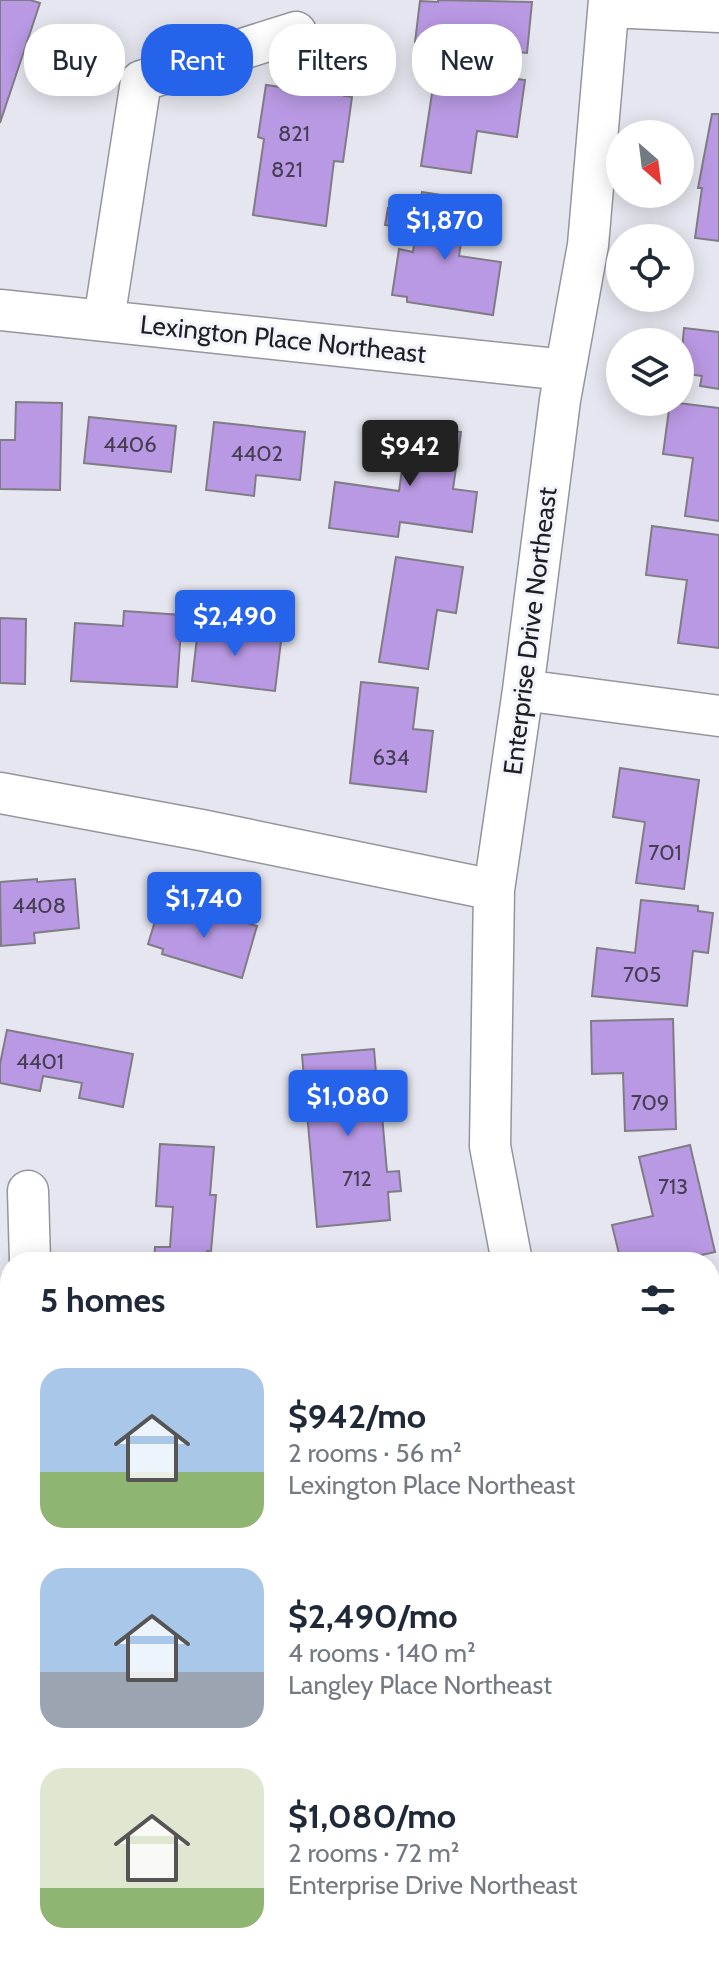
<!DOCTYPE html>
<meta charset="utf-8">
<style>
body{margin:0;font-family:Cabin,sans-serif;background:#f6f6f7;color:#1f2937;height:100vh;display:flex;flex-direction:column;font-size:30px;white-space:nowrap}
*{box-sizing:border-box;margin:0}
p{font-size:26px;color:#747a83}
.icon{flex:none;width:44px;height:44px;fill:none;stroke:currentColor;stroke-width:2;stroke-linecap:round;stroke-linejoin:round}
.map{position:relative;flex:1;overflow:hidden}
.panel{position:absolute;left:0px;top:1252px;width:720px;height:714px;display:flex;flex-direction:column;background:#fff;border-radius:32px 32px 0 0;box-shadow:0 4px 20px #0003}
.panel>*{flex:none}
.guide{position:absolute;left:24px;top:24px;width:672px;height:72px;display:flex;gap:16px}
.needle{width:52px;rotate:152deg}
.buttons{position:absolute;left:606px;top:120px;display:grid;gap:16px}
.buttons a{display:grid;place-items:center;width:88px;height:88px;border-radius:50%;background:#fff;box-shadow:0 4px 20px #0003;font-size:40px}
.price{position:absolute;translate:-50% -68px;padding:0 18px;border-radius:8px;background:#2563eb;color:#fff;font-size:26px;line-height:52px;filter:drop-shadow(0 2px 4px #0008)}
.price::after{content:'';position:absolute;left:50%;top:48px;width:24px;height:18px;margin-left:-12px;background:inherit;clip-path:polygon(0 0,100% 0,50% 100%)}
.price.current{background:#222;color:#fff}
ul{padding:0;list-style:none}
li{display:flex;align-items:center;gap:24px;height:200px;padding:0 40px}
li span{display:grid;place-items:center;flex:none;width:224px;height:160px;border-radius:24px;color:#555}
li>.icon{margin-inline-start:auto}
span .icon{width:96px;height:96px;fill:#fffc;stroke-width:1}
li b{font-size:34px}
h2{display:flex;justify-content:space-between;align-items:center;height:96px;padding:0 40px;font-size:34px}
.chip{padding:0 28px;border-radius:32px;background:#fff;box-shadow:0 4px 20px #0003;font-size:28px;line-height:72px}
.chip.current{background:#2563eb;color:#fff}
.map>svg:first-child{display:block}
.building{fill:#b999e4;stroke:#7f7c84;stroke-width:2}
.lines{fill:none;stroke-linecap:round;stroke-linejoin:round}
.street-casing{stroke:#96959e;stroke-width:43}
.secondary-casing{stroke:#96959e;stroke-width:47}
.street{stroke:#fff;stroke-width:40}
.secondary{stroke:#fff;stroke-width:44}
.labels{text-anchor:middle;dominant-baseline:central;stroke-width:6;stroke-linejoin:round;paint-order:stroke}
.number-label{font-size:22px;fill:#463e52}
.street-label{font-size:26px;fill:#1f1f22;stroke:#f3f3fd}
</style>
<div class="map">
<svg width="719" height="1965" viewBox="0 0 719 1965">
<rect width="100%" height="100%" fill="#e6e6f0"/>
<!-- building -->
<path class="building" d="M 0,0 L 30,0 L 40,3 L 0,123 Z
M 438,0 L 532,2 L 527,53 L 415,42 L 420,1 L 438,2 Z
M 436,67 L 525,80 L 517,137 L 477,131 L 471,173 L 421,166 Z
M 329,84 L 345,86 L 344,96 L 352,97 L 343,162 L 334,161 L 326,226 L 253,215 L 264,139 L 258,137 L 266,85 L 328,94 Z
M 712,114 L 719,114 L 719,241 L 695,238 L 702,188 L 698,188 Z
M 422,192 L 467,199 L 459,256 L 501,262 L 493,315 L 407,302 L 407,297 L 392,295 L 399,249 L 413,252 Z
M 388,208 L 408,211 L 405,228 L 385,225 Z
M 684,328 L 719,332 L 719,389 L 700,386 L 702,376 L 680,373 Z
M 16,402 L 62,403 L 60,490 L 0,489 L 0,440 L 15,440 Z
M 670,402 L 719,408 L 719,521 L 685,516 L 693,458 L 663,454 Z
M 89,417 L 176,426 L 171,472 L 84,463 Z
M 214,422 L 305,432 L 300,480 L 256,475 L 254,496 L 206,490 Z
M 384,422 L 461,432 L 453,489 L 477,492 L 472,532 L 400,522 L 398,537 L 329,528 L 335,482 L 399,491 L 405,449 L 381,446 Z
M 652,526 L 719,535 L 719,648 L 678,643 L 687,580 L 646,575 Z
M 396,557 L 463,567 L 456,613 L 437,610 L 428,669 L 379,662 Z
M 124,611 L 182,615 L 177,687 L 71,681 L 75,623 L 123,626 Z
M 0,618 L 26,619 L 25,684 L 0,683 Z
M 206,619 L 241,622 L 239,636 L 281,641 L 275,691 L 192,681 L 198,629 L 205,630 Z
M 361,682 L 418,688 L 413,729 L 433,731 L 426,792 L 350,783 Z
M 620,768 L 699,780 L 684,889 L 636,883 L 645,822 L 613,817 Z
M 37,879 L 37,882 L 75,879 L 79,928 L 34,933 L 35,943 L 1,946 L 0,882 Z
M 641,900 L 698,906 L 698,911 L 713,913 L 708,953 L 693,951 L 687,1006 L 592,996 L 597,948 L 635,953 Z
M 160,905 L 212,920 L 214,913 L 257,926 L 242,978 L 162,954 L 163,949 L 148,944 Z
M 673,1019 L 676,1129 L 625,1131 L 623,1073 L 592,1074 L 591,1021 Z
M 7,1030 L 133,1054 L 123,1107 L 79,1098 L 82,1083 L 43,1076 L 40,1091 L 0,1083 L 0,1064 Z
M 374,1049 L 378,1097 L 393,1095 L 395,1114 L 382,1115 L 387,1172 L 399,1171 L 401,1191 L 388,1192 L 390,1220 L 317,1227 L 302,1055 Z
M 160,1144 L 214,1147 L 210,1195 L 216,1195 L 211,1251 L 207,1251 L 207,1262 L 154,1262 L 155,1247 L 170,1247 L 173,1207 L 156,1206 Z
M 690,1145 L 715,1252 L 671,1262 L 621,1262 L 612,1225 L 653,1216 L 639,1157 Z
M 719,1365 L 719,1427 L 710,1410 L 710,1370 Z
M 10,1652 L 10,1719 L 0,1720 L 0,1654 Z
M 10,1835 L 10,1891 L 0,1893 L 0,1836 Z
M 221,1956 L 305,1956 L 309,1965 L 204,1965 Z"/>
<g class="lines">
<!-- street casing -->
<g class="street-casing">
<path id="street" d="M 610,7 L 719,12
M 0,310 L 565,370
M 104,320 L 141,81 L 296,32
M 523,690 L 719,716
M 0,793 L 201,830 L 494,890
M 28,1191 L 30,1262
M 512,1262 L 490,1146 L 494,890 L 523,690 L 560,400 L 588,245 L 609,0
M 710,1532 L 719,1527
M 0,1561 L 10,1559
M 710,1709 L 719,1728"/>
</g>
<!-- secondary casing -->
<g class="secondary-casing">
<path id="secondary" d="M 710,1867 L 719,1862
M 522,1965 L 539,1956"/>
</g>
<!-- street -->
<use href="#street" class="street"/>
<!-- secondary -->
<use href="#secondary" class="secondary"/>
</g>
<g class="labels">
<!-- number labels -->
<g class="number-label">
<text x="294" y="133">821</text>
<text x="287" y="169">821</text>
<text x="130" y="444">4406</text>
<text x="257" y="453">4402</text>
<text x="391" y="757">634</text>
<text x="665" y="852">701</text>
<text x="39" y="905">4408</text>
<text x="642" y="974">705</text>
<text x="40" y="1061">4401</text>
<text x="650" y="1102">709</text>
<text x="357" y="1178">712</text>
<text x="673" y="1186">713</text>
</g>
<!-- street labels -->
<g class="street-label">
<text transform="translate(283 339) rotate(6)">Lexington Place Northeast</text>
<text transform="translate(530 631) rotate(-83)">Enterprise Drive Northeast</text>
</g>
</g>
</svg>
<div class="buttons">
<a><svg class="needle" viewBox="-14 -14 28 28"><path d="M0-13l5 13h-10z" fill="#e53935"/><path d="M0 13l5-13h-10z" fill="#747a83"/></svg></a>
<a><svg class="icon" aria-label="locate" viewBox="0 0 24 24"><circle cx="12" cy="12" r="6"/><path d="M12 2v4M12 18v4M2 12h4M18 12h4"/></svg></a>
<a><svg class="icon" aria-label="layers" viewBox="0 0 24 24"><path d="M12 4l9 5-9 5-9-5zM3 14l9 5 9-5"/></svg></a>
</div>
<b class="price" style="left:445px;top:262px">$1,870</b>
<b class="price current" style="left:410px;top:488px">$942</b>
<b class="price" style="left:235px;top:658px">$2,490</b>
<b class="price" style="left:204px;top:940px">$1,740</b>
<b class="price" style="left:348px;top:1138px">$1,080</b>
<div class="guide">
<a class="chip">Buy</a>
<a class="chip current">Rent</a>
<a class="chip">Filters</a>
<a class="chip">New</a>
</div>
<section class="panel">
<h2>5 homes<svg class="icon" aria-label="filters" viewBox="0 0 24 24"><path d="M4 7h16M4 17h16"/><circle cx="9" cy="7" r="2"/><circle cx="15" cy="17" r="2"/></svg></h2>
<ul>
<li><span style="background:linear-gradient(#a9c7e8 65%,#8fb573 0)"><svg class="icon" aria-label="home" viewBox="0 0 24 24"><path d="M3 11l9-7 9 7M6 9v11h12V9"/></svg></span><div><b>$942/mo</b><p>2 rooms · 56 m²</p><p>Lexington Place Northeast</p></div></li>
<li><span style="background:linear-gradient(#a9c7e8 65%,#9aa5b1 0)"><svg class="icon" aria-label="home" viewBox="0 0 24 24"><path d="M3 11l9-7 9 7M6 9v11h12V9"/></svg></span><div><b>$2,490/mo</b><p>4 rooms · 140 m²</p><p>Langley Place Northeast</p></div></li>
<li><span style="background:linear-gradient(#dfe7d0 75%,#8fb573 0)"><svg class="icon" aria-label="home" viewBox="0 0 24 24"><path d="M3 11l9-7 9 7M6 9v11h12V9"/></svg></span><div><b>$1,080/mo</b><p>2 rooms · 72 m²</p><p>Enterprise Drive Northeast</p></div></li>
</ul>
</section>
</div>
